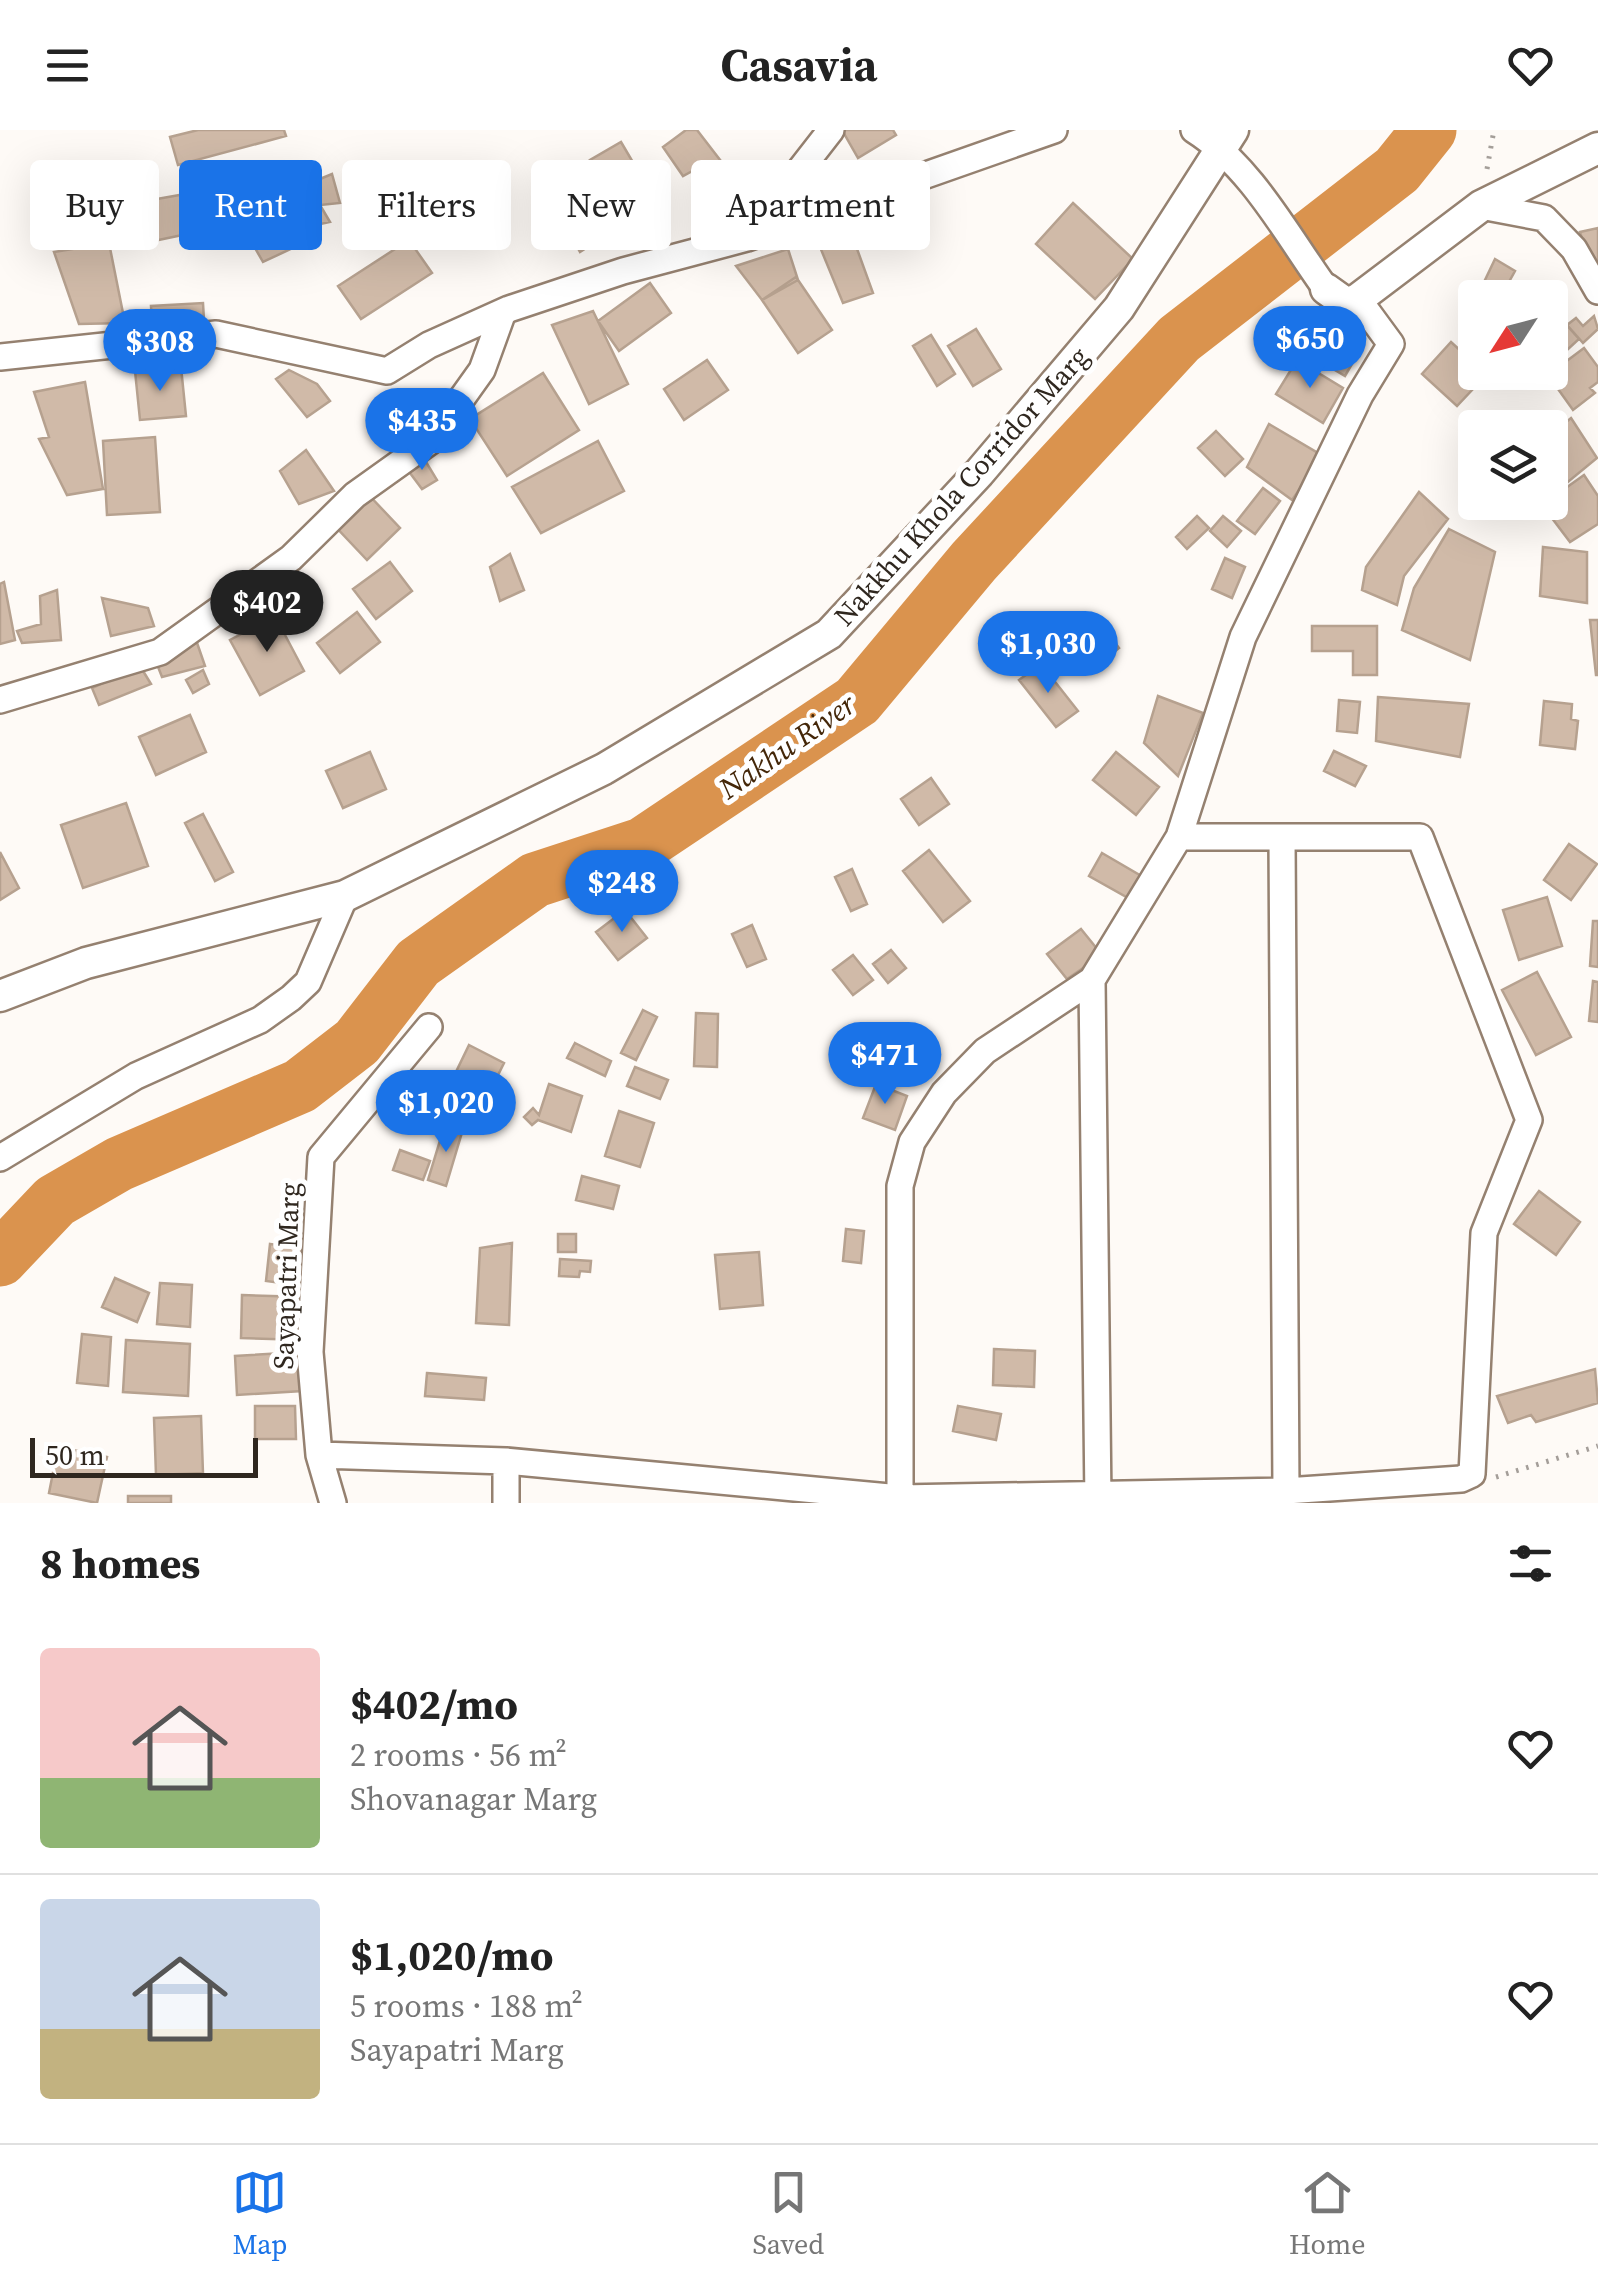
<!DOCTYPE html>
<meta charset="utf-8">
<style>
body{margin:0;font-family:"Source Serif 4",serif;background:#f2f2f2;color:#222;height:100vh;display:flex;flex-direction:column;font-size:38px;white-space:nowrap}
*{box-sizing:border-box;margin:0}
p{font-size:32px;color:#767676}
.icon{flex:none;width:55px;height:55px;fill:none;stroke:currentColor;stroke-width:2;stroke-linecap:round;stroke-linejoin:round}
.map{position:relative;height:1373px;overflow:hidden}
.panel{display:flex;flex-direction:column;background:#fff;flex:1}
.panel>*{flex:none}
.top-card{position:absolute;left:30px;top:30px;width:1000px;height:90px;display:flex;gap:20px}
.needle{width:65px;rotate:234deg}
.fabs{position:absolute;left:1458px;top:150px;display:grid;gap:20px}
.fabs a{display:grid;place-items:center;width:110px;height:110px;border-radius:10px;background:#fff;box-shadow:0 10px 40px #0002;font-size:50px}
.scale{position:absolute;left:30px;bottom:25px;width:228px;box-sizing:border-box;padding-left:10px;border:5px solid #2f271f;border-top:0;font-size:28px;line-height:35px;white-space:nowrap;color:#2f271f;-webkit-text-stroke:8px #fff;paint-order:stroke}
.price{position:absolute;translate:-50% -85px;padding:0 22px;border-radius:35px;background:#1a73e8;color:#fff;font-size:32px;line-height:65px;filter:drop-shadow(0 2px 5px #0008)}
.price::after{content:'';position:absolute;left:50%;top:60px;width:30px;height:22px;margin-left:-15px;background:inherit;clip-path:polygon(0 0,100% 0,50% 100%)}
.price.selected{background:#222;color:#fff}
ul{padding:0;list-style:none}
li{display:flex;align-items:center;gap:30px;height:250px;padding:0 40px}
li+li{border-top:2px solid #e0e0e0}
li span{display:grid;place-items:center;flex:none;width:280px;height:200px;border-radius:10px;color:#555}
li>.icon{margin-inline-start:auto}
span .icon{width:120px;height:120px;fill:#fffc;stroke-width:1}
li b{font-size:42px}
h2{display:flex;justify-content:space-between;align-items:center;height:120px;padding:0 40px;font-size:42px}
.tag{padding:0 35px;border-radius:10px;background:#fff;box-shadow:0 10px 40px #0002;font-size:35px;line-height:90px}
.tag.selected{background:#1a73e8;color:#fff}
header{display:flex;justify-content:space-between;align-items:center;height:130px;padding:0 40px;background:#fff;font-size:45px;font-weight:700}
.tab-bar{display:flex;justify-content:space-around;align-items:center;height:140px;border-top:2px solid #e0e0e0;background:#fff;font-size:28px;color:#767676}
.tab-bar a{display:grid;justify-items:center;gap:5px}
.tab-bar .selected{color:#1a73e8}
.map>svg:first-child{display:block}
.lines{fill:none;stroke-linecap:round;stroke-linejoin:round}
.river{stroke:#da934e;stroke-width:55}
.building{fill:#d0baa8;stroke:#b6a18f;stroke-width:2.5}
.minor-casing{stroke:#958170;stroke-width:30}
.tertiary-casing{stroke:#958170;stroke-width:35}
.path{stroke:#a49e99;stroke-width:5;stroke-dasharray:2.5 8;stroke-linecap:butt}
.minor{stroke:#fff;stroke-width:25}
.tertiary{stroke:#fff;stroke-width:30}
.labels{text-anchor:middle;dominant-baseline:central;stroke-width:10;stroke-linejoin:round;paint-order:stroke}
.street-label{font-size:28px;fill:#2f271f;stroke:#fff}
.water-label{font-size:30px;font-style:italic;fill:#442709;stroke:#fff}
</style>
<header><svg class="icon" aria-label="menu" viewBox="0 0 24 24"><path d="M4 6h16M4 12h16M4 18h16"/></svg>Casavia<svg class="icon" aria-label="heart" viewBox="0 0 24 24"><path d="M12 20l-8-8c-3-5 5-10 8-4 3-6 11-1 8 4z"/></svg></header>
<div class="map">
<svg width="1598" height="1373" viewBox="0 0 1598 1373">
<rect width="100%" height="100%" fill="#fefaf6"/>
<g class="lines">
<!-- river -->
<path class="river" d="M 0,1129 L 55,1071 L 119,1034 L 300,956 L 357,912 L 418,833 L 535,750 L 642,715 L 857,571 L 974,431 L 1179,209 L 1397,40 L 1429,0"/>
</g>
<!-- building -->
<path class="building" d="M 198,0 L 284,0 L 286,6 L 178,35 L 170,7 Z
M 686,0 L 697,0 L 727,39 L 706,52 L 696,39 L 683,46 L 663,17 Z
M 842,0 L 893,0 L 896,5 L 858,28 Z
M 621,12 L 644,51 L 613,69 L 590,30 Z
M 332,44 L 340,73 L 320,75 L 330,92 L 311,96 L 298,58 Z
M 725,46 L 747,82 L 719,93 L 699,58 Z
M 219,58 L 230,95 L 149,112 L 140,72 Z
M 583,68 L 606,105 L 580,122 L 559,84 Z
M 1073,73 L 1133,129 L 1095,169 L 1036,114 Z
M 279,87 L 297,116 L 263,132 L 247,104 Z
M 1598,98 L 1598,154 L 1596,154 L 1580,102 Z
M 852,105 L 873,163 L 843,173 L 820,117 Z
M 409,110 L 432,143 L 361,189 L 338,156 Z
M 109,113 L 125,193 L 79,194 L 54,122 Z
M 788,119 L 798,150 L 762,170 L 736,136 Z
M 1495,129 L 1515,141 L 1500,168 L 1475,171 Z
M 796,147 L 832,200 L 798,223 L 762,170 Z
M 650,153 L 671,183 L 619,221 L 598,191 Z
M 203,173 L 204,190 L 152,194 L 151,176 Z
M 593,181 L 628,254 L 589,274 L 552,195 Z
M 1556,183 L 1579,209 L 1554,232 L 1550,188 Z
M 1594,186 L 1598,199 L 1583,213 L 1567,195 L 1576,188 L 1583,196 Z
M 1316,188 L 1363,215 L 1345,246 L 1298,218 Z
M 976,199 L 1001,239 L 973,256 L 948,216 Z
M 931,205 L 955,244 L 937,256 L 913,216 Z
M 1451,212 L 1475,234 L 1475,242 L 1487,244 L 1457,276 L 1422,244 Z
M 1584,218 L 1598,237 L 1598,252 L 1590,258 L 1595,263 L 1573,280 L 1548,245 Z
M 707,230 L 728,260 L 684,290 L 664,259 Z
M 1297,230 L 1343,258 L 1323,293 L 1276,264 Z
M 181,237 L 186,286 L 140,290 L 135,241 Z
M 289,240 L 317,254 L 330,271 L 307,287 L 276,249 Z
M 543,243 L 579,300 L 507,346 L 470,289 Z
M 85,252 L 103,359 L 67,365 L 39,309 L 49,307 L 34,262 Z
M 1571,288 L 1597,328 L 1563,356 L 1550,337 L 1550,305 Z
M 1269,294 L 1323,326 L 1292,370 L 1247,337 Z
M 1216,301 L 1243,329 L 1225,346 L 1198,318 Z
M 155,307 L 160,382 L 107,385 L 103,311 Z
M 598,311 L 624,361 L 541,403 L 512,357 Z
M 306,320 L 334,361 L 299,374 L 280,341 Z
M 423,327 L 437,350 L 422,359 L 407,339 Z
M 1584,345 L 1598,366 L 1598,394 L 1570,412 L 1542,375 Z
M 1263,358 L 1280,371 L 1255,404 L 1237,391 Z
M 366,362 L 400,398 L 367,430 L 333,394 Z
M 1419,362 L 1448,389 L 1404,446 L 1397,475 L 1362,460 L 1366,437 Z
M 1197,386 L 1209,398 L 1187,419 L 1176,407 Z
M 1223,386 L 1241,401 L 1227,417 L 1210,401 Z
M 1449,399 L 1495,422 L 1470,530 L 1402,500 L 1414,458 Z
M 1543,417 L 1587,422 L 1587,473 L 1540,466 Z
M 510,424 L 524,460 L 500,471 L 490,437 Z
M 1225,428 L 1245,437 L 1232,468 L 1212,459 Z
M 390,432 L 412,461 L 376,489 L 353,459 Z
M 4,452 L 15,510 L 0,514 L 0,454 Z
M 57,460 L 61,510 L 22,513 L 17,501 L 41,494 L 40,466 Z
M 102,468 L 148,478 L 154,496 L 111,506 Z
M 357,482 L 380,512 L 340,543 L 317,513 Z
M 275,486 L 304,541 L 260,565 L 230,510 Z
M 1590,490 L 1598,490 L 1598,545 L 1596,545 Z
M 1100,493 L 1119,518 L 1092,539 L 1073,514 Z
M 1312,496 L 1377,496 L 1377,545 L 1353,545 L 1353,521 L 1312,521 Z
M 195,507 L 205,536 L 162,547 L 155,529 Z
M 1041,534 L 1078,581 L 1056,597 L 1019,550 Z
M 140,536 L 151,554 L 99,575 L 92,558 Z
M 203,540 L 209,554 L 193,563 L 186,550 Z
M 1158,566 L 1203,583 L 1178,646 L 1144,613 Z
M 1378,567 L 1469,574 L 1460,627 L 1376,611 Z
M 1339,570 L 1360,572 L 1357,603 L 1337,601 Z
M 1544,571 L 1572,574 L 1571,589 L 1578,591 L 1575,619 L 1540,615 Z
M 190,585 L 206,622 L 156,645 L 139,607 Z
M 1334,621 L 1366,636 L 1355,656 L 1324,641 Z
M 370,622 L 386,659 L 343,678 L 326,641 Z
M 1116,622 L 1159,657 L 1136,685 L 1093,650 Z
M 931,648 L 949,674 L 919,695 L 901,669 Z
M 126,673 L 148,736 L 83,758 L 61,695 Z
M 203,684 L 233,742 L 215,751 L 185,693 Z
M 1569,714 L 1597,734 L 1571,770 L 1544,750 Z
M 929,720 L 970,771 L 943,792 L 903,741 Z
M 0,722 L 19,758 L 0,770 Z
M 1102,723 L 1143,747 L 1130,769 L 1089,746 Z
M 852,739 L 867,774 L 851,781 L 835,747 Z
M 1547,767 L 1562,816 L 1519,830 L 1503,780 Z
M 625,780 L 647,808 L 618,830 L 596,802 Z
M 1593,791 L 1598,791 L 1598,837 L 1590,836 Z
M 752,795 L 766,829 L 747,837 L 732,804 Z
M 1081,799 L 1102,825 L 1067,849 L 1047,824 Z
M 891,820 L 906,838 L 888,853 L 873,834 Z
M 853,825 L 873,850 L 853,865 L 833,840 Z
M 1537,842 L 1571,907 L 1536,925 L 1502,860 Z
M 1593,851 L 1598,852 L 1598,892 L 1589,891 Z
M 643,880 L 657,887 L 636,930 L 621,923 Z
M 696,883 L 718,884 L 717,937 L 694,936 Z
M 575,913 L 611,931 L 605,946 L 567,928 Z
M 469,915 L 504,933 L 490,961 L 455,944 Z
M 635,937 L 668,950 L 660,969 L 627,956 Z
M 549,954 L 582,966 L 571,1002 L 538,990 L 532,995 L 524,987 L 533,978 L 539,985 Z
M 876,954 L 907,966 L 895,1000 L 863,988 Z
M 619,981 L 654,993 L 640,1037 L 605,1026 Z
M 445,994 L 463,999 L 446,1056 L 428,1050 Z
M 400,1020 L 430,1031 L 423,1050 L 393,1040 Z
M 582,1046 L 619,1056 L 613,1079 L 576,1070 Z
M 1539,1061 L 1580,1092 L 1556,1125 L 1514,1094 Z
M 846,1099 L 864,1101 L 861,1133 L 843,1131 Z
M 558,1104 L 576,1104 L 576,1122 L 558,1122 Z
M 512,1113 L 509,1195 L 476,1193 L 480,1118 Z
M 270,1114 L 302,1118 L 297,1155 L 266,1151 Z
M 759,1122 L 763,1175 L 720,1179 L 715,1125 Z
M 560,1129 L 591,1131 L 590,1142 L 580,1141 L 579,1147 L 559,1146 Z
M 115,1148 L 149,1163 L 137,1192 L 102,1177 Z
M 160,1153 L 192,1155 L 190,1197 L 157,1194 Z
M 242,1165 L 305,1167 L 303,1210 L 241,1208 Z
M 82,1204 L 111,1207 L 108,1256 L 77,1253 Z
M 126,1210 L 190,1214 L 188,1266 L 123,1262 Z
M 994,1219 L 1035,1221 L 1034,1257 L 993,1255 Z
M 300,1222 L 302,1261 L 237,1265 L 235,1226 Z
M 1595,1239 L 1598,1273 L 1536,1292 L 1531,1285 L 1508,1293 L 1497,1266 Z
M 427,1243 L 486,1248 L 484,1270 L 425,1266 Z
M 255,1276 L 295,1276 L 296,1309 L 255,1309 Z
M 958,1276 L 1001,1284 L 996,1310 L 953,1301 Z
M 201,1286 L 203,1343 L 156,1345 L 154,1288 Z
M 58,1317 L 107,1327 L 97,1373 L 49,1363 Z
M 128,1366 L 171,1366 L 171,1373 L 128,1373 Z"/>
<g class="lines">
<!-- minor casing -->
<g class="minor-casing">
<path id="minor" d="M 1194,0 C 1251,36 1287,105 1326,159
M 1481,76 L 1544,88 L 1574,119 L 1598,161
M 747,108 L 831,0
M 0,227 L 216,204 L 387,241 L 429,215 L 509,179 L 623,141 L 747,108 L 1054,0
M 0,570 L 160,522 L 291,428 L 355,365 L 432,310 L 482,240 L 503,182
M 1282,709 L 1286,1361
M 1092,850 L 1098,1373
M 0,1028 L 136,946 L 260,890 L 291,868 L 308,852 L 345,766
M 319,1325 L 506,1331 L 900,1368 L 1286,1361 L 1461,1349 L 1472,1344 L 1484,1103 L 1529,990 L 1420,707 L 1179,707
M 333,1373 L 319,1325 L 310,1222 L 321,1027 L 429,897
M 506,1373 L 506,1331
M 900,1373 L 900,1056 L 912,1012 L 944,963 L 985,921 L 1092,850 L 1179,707 L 1243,507 L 1360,265 L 1391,214 L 1358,169"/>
</g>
<!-- tertiary casing -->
<g class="tertiary-casing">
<path id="tertiary" d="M 1326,159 L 1347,174 L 1358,169 L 1481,76 L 1598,18
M 0,866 L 86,833 L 345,766 L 604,639 L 829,504 L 979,343 L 1119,178 L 1233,0"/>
</g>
<!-- path -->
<path class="path" d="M 1487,39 L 1494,0
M 1496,1347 L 1598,1316"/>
<!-- minor -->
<use href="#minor" class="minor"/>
<!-- tertiary -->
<use href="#tertiary" class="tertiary"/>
</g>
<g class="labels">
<!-- street labels -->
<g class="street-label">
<text transform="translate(961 356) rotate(-48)">Nakkhu Khola Corridor Marg</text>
<text transform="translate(286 1146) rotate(-88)">Sayapatri Marg</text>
</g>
<!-- water labels -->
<g class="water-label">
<text transform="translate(787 616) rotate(-35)">Nakhu River</text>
</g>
</g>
</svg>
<div class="fabs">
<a><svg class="needle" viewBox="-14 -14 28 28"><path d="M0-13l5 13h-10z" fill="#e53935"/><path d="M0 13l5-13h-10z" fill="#767676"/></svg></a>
<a><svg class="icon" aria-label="layers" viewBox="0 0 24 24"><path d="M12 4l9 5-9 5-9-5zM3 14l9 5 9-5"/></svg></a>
</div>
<div class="scale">50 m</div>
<b class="price" style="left:1310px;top:261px">$650</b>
<b class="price" style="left:160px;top:264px">$308</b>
<b class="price" style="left:422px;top:343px">$435</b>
<b class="price selected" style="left:267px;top:525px">$402</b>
<b class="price" style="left:1048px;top:566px">$1,030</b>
<b class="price" style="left:622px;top:805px">$248</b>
<b class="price" style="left:885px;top:977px">$471</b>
<b class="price" style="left:446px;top:1025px">$1,020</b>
<div class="top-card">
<a class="tag">Buy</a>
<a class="tag selected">Rent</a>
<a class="tag">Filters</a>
<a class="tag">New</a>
<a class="tag">Apartment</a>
</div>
</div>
<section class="panel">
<h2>8 homes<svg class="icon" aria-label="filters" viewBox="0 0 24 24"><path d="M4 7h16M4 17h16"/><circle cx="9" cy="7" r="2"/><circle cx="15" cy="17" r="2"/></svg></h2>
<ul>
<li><span style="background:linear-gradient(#f6c9c9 65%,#8fb573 0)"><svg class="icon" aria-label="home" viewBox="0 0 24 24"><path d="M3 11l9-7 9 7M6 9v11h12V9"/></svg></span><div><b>$402/mo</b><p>2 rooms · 56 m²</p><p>Shovanagar Marg</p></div><svg class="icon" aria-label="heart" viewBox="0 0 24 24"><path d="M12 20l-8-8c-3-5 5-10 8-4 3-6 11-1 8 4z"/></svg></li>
<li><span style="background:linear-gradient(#c9d6e8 65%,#c2b280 0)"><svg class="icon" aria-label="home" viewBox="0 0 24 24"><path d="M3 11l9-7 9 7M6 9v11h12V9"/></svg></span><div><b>$1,020/mo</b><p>5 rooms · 188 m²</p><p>Sayapatri Marg</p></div><svg class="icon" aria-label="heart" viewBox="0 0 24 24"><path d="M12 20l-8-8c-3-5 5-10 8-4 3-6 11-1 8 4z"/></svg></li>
</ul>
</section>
<nav class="tab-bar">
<a class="selected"><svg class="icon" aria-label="map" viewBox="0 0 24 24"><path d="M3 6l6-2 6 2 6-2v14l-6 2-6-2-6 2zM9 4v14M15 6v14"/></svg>Map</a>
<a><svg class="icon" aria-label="saved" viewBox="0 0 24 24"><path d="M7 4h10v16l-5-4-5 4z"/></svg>Saved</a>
<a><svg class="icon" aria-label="home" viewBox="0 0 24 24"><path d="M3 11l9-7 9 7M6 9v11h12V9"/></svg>Home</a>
</nav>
